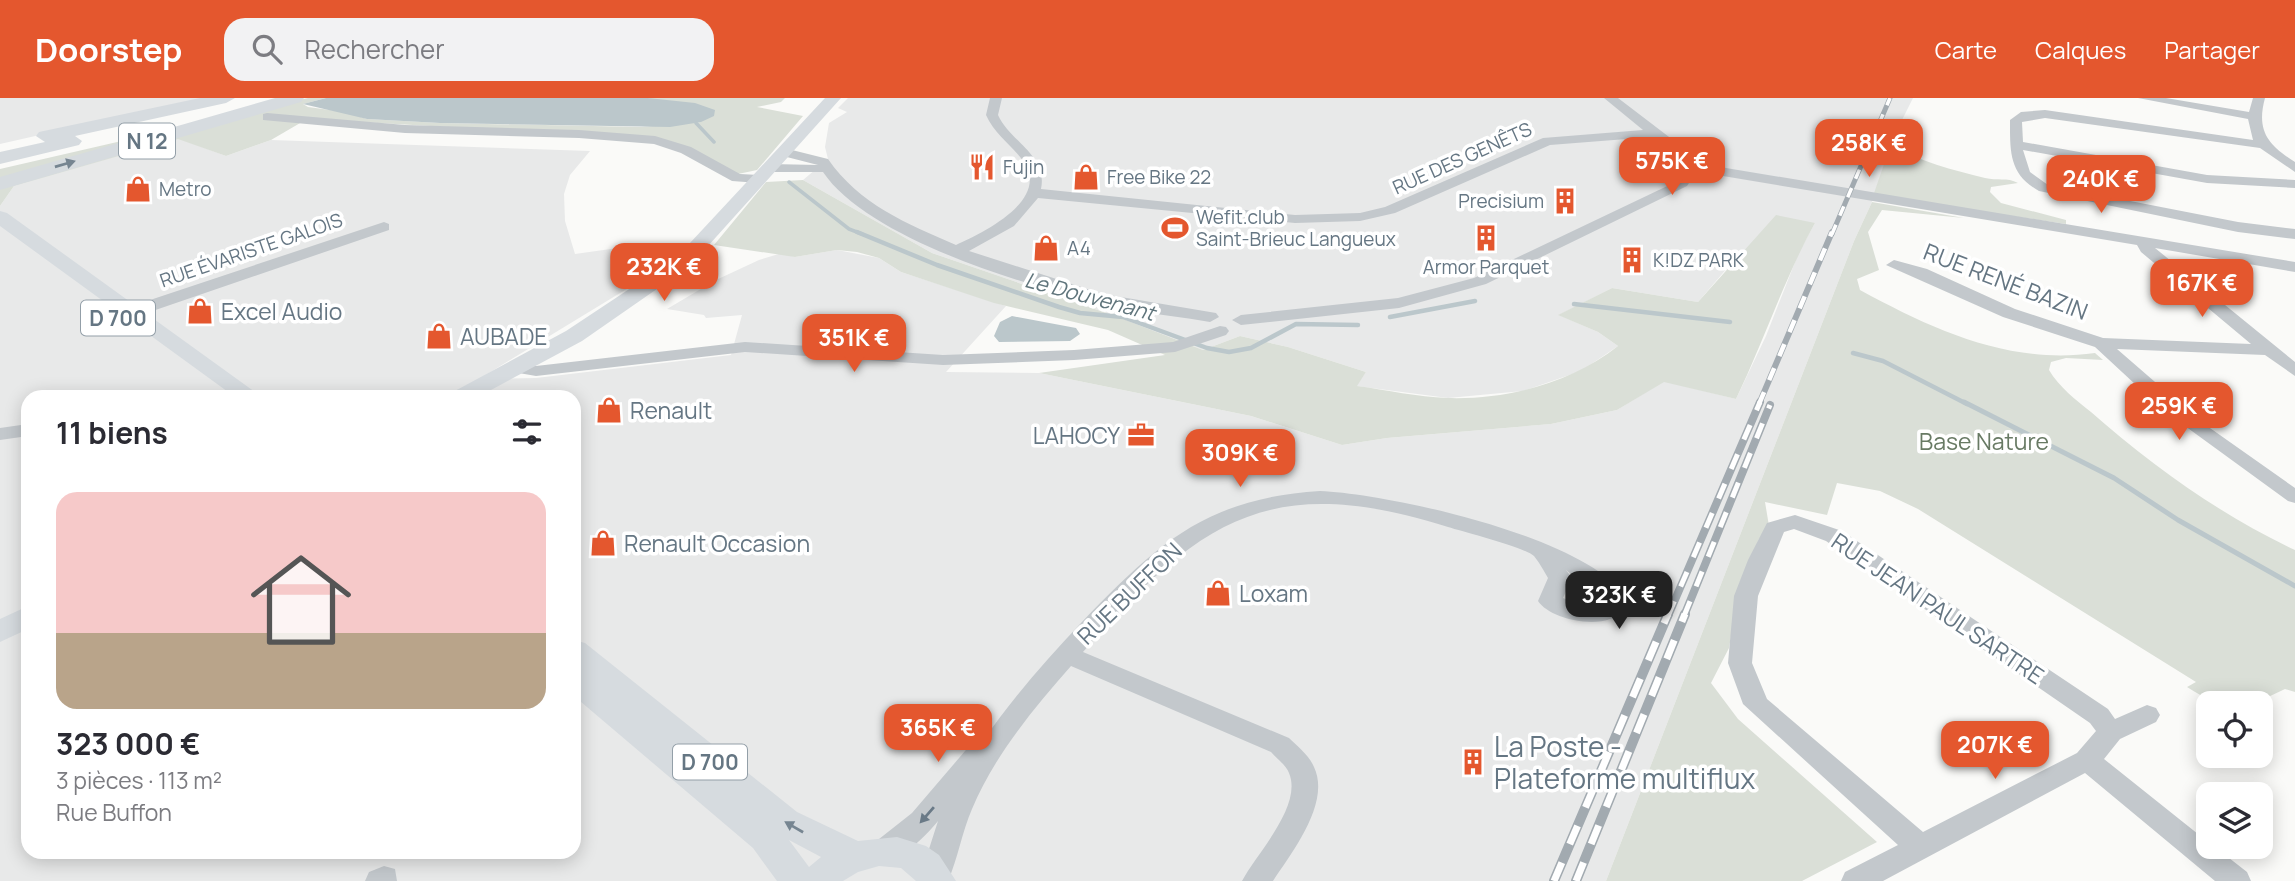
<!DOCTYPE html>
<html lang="fr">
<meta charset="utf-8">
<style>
body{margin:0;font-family:Manrope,sans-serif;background:#f2f2f3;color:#2b2b33;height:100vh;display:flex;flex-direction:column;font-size:26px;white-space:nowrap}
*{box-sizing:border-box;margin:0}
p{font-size:23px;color:#7c7c81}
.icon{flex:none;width:38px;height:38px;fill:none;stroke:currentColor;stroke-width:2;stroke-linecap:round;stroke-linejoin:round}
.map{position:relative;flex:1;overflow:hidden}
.drawer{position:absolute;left:21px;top:292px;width:560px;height:469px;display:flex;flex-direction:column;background:#fff;border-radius:21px;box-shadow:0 4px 18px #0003}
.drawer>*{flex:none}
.controls{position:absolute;left:2196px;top:593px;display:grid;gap:14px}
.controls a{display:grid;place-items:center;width:77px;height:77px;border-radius:14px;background:#fff;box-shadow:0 4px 18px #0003;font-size:35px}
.price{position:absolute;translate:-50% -60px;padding:0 16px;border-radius:14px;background:#e4572e;color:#fff;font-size:23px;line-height:46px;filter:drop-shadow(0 2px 4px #0008)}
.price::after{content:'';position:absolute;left:50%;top:42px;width:21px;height:16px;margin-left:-10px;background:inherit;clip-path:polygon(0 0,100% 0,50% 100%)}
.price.on{background:#222;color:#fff}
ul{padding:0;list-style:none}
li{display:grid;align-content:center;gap:14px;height:371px;padding:0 35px}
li+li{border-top:2px solid #e1e1e2}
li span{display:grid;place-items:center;height:217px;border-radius:21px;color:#555}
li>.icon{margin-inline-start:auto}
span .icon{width:126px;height:126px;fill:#fffc;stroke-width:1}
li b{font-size:30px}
h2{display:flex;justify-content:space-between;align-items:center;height:84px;padding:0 35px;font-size:30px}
header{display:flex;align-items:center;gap:42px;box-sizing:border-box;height:98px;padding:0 35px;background:#e4572e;color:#fff}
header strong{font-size:33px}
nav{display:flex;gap:38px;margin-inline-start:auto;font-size:24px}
.search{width:490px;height:63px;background:#f2f2f3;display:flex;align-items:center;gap:18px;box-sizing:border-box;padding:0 24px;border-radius:21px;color:#7c7c81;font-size:26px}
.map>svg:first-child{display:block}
.built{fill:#e8e9e9;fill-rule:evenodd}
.green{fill:#dadfd7}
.water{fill:#bbc7cb}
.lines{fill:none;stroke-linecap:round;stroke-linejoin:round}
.stream-far2{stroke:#bbc7cb;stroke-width:3.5}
.stream-far1{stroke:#bbc7cb;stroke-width:4.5}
.stream{stroke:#bbc7cb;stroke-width:5}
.minor{fill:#c3c8cc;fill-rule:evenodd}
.major{fill:#d6dbdf;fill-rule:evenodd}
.highway{fill:#d6dbdf;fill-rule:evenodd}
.rail-far3-casing{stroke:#a2aab0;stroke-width:5}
.rail-far2-casing{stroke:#a2aab0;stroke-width:6}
.rail-far1-casing{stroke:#a2aab0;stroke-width:8}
.rail-casing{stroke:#a2aab0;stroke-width:10}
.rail-far3{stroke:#fff;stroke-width:3.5;stroke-dasharray:10;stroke-linecap:butt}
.rail-far2{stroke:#fff;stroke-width:4.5;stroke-dasharray:13;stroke-linecap:butt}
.rail-far1{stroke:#fff;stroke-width:5;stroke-dasharray:16;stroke-linecap:butt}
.rail{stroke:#fff;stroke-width:7;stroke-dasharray:20;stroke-linecap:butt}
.oneway{fill:#768591}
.oneway2{fill:#6a7a87}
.labels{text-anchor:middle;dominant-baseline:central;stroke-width:7;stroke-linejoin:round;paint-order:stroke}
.far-street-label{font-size:19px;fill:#657683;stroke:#fff}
.far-poi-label{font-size:19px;fill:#657683;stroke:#fff;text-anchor:start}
.shield{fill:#fff;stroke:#939fa8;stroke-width:2}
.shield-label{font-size:21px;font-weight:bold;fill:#657683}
.far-water-label{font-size:21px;font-style:italic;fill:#60757c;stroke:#fff}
.street-label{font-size:23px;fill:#657683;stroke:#fff}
.poi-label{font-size:23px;fill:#657683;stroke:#fff;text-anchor:start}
.park-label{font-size:23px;fill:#687a64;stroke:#fff}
.near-poi-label{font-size:28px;fill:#657683;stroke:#fff;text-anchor:start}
</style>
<header>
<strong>Doorstep</strong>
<div class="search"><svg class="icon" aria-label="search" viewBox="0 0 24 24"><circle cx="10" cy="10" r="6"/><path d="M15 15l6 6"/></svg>Rechercher</div>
<nav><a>Carte</a><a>Calques</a><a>Partager</a></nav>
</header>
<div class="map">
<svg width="2295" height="783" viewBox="0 0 2295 783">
<rect width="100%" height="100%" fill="#fafaf8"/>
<!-- built -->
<path class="built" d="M 0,0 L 203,0 L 0,46 Z
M 848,0 L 1913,0 L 1893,40 L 1872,104 L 1854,143 L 1606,783 L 0,783 L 0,108 L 14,88 L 178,40 L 226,58 L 271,42 L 590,53 L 570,77 L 564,96 L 565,123 L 575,156 L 639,147 L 675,147 L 659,161 L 666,163 L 630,189 L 479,281 L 536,280 L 731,257 L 742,217 L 706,220 L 704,217 L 667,211 L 716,182 L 759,162 L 782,155 L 795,159 L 837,152 L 879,160 L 901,174 L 1006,208 L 946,274 L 1039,275 L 1251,318 L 1342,347 L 1387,340 L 1551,326 L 1617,312 L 1664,283 L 1736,301 L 1766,238 L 1799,154 L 1815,125 L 1735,161 L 1698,204 L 1612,190 L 1559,217 L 1598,234 L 1618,248 L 1581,273 L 1523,293 L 1448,300 L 1356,288 L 1366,274 L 1288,249 L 1240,238 L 1203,252 L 1118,219 L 932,155 L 803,82 L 828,61 L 825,49 L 829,25 L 847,14 L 838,10 ZM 28,299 L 574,299 L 574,754 L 28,754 Z"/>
<!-- green -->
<path class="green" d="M 308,0 L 326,0 L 303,6 L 308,9 L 345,14 L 367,21 L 440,25 L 641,29 L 701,24 L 648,0 L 785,0 L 781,4 L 757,9 L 803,18 L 757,72 L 738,76 L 663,41 L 307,21 L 271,42 L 226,58 L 178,41 L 14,88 L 0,108 L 0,71 Z
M 1891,46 C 1919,64 1953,72 1985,80 C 1997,83 2007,79 2018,85 L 1991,89 L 1990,94 L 2001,105 L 2066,122 L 2066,126 L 1873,98 Z
M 803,82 L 932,155 L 1118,219 L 1203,252 L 1240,238 L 1288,249 L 1366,274 L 1357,288 C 1387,292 1418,299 1447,300 C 1507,302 1571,285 1618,248 L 1598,234 L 1558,217 L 1612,190 L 1698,204 L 1776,117 L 1815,125 C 1784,181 1764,243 1736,301 L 1664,284 L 1617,312 L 1551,326 L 1387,340 L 1342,347 L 1251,318 L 1039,275 L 1165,257 L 1108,232 L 994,205 L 901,174 L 879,160 L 857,154 L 837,152 L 795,159 L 714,147 L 766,84 Z
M 1872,104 L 1964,120 L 1882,112 L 1868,134 L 1879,172 L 1857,181 L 1860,192 C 1934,232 2009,267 2095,255 L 2103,262 L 2066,260 L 2051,264 L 2049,272 C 2059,289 2076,302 2091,314 C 2151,367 2222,418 2295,452 L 2295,594 L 2285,591 C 2245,611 2225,614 2187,589 L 2196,584 L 1918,411 L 1880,393 L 1837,385 L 1827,417 L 1765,404 L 1769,428 L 1759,441 L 1740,484 L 1729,550 L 1711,585 L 1738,621 L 1877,744 L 1802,783 L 1606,783 L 1854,143 Z"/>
<!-- water -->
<path class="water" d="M 326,0 L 648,0 L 695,5 L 715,12 L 714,18 L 701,24 L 670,29 L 440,25 L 367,21 L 303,6 Z
M 1012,218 L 1076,230 L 1080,236 L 1070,243 L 999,244 L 994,238 L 1000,224 Z"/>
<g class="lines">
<!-- stream-far2 -->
<path class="stream-far2" d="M 696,25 L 714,44
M 789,84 L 849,131 L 862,136"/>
<!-- stream-far1 -->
<path class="stream-far1" d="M 857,134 L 937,167 L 1059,209 L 1080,215 L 1123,219 L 1207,250 L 1229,254 L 1251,250 L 1296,226 L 1358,227
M 1574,206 L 1730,224
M 1390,219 L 1475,203
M 1853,255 L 1883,263 L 1967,306"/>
<!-- stream -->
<path class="stream" d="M 1964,304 L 2114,380 L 2178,422 L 2295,488"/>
<!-- minor -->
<path class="minor" d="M 990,0 L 1002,0 L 998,17 C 1011,45 1048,57 1041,91 L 1295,117 L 1360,115 L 1385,109 L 1543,40 L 1643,32 L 1604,0 L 1618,0 L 1694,58 L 1726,70 L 2295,164 L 2295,174 L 2155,150 L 2295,264 L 2295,278 L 2265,257 L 2117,251 L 2200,323 L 2295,390 L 2295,405 L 2288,403 L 2163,312 L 2095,249 L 2003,219 L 1886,167 L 1894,162 L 1927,171 L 2015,211 L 2103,240 L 2251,246 L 2141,154 L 2137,147 L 1723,78 L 1684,64 L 1652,39 L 1550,47 L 1395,115 L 1360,123 L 1295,125 L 1038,100 L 1014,128 L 969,153 L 1103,196 L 1216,215 L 1219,219 L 1210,224 C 1184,219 1157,217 1131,212 C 1048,195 871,145 823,74 L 770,74 L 763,70 L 770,66 L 818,67 L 779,57 L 779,51 L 784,50 L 828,61 C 859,106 907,126 956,147 C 982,135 1050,103 1024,64 C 1012,47 995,37 986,17 Z
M 2138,0 L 2166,0 L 2249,14 L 2253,0 L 2265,0 C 2256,33 2268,47 2295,64 L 2295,74 L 2260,50 L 2045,20 L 2022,24 L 2023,44 L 2207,77 L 2295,82 L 2295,90 L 2207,85 L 2023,52 L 2030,74 L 2048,87 L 2238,124 L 2295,131 L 2295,141 L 2238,134 L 2039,93 C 2009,76 2010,54 2010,22 L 2021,14 L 2045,12 L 2253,42 L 2248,21 Z
M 267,15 L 405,27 L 579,32 L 655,38 L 691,49 L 740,76 L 759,77 L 766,81 L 759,85 L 732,83 L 681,55 L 654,46 L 579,40 L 405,35 L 263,22 L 263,16 Z
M 1682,81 L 1689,85 L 1687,88 L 1486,186 L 1399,210 L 1241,227 L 1232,222 L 1241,217 L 1398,200 L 1474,180 Z
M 384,124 L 389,126 L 389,132 L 138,218 L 132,219 L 124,214 L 126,210 Z
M 1220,228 L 1226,229 L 1229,233 L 1226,237 L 1175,254 L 1074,262 L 943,267 L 745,254 L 536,278 L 513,274 L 510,270 L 519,265 L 536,268 L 745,244 L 943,257 L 1074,252 L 1173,244 Z
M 224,293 L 233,299 L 213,299 L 215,295 Z
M 28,326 L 28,338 L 0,342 L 0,330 Z
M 1320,393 C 1390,396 1587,439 1625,499 L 1624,511 C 1609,534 1551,523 1538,503 L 1548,480 C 1544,473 1539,464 1534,458 C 1524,449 1464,434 1448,429 C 1270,373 1200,421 1083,554 L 1289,640 C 1298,649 1309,657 1314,669 C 1331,705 1292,754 1273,783 L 1242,783 C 1256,756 1303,708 1289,675 C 1286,667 1276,660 1271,654 L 1071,568 C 1034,610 994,658 972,711 C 962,734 958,760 948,783 L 922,783 L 920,779 L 938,723 C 924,740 896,769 874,761 L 869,753 L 874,745 L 912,715 L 971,646 L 983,643 C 1012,601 1046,562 1081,525 C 1157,446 1206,400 1320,393 ZM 1566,472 L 1601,500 L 1601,507 L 1583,508 L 1563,500 L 1572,480 Z
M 1795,417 L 1842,433 L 2108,611 L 2115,621 L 2147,607 L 2156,610 L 2160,617 L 2156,624 L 2120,641 L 2104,661 L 2208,744 L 2208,749 L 2215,749 L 2247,774 L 2251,783 L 2215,783 L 2085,675 L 1883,783 L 1841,783 L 1845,774 L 1898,747 L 1743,606 L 1728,565 L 1734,498 L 1748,462 L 1767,425 ZM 1794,431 L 1826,443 L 2090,625 L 2096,633 L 2077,655 L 1923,734 L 1767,601 L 1752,565 L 1758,498 L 1784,434 Z
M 384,768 L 395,771 L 397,783 L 365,783 L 369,774 Z"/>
<!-- major -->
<path class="major" d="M 825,0 L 841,0 L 690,168 L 582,243 L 478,299 L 449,299 L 453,294 L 566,233 L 676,160 Z
M 0,113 L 7,115 L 262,299 L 235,299 L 0,128 Z
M 28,508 L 28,531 L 0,544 L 0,521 Z
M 574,542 L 585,545 L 797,714 L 858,743 L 897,739 L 926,748 L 939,757 L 956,783 L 916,783 L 901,770 L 879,768 L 858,774 L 843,783 L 777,783 L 753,750 L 574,598 ZM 789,742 L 821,759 L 809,769 Z"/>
<!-- highway -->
<path class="highway" d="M 200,0 L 235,0 L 226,5 L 75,38 L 82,43 L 79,47 L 0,66 L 0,54 L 45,44 L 36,38 L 39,34 Z
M 275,0 L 304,0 L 301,4 L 0,92 L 0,79 Z"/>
<!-- rail-far3 casing -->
<g class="rail-far3-casing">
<path id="rail-far3" d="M 1832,136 L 1890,0"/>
</g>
<!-- rail-far2 casing -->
<g class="rail-far2-casing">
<path id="rail-far2" d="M 1759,306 L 1832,134"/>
</g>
<!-- rail-far1 casing -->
<g class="rail-far1-casing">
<path id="rail-far1" d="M 1668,518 L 1760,304
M 1684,518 L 1770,307"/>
</g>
<!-- rail casing -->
<g class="rail-casing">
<path id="rail" d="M 1554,783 L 1668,516
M 1576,783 L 1685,516"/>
</g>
<!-- rail-far3 -->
<use href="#rail-far3" class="rail-far3"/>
<!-- rail-far2 -->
<use href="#rail-far2" class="rail-far2"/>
<!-- rail-far1 -->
<use href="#rail-far1" class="rail-far1"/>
<!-- rail -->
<use href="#rail" class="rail"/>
</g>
<!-- one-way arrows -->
<defs><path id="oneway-solid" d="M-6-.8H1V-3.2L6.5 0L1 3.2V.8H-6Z" transform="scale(1.75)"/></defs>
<g class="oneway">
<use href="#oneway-solid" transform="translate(65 66) rotate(-16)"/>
<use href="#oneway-solid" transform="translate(794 729) rotate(-150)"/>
</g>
<use class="oneway2" href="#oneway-solid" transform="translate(927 717) rotate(131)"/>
<!-- icons -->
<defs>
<g id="restaurant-bare" transform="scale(2.1)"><path d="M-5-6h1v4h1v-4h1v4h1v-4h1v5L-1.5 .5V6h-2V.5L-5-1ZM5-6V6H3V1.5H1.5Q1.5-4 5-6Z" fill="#e4572e" stroke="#fff" stroke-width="2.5" paint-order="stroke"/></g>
<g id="shop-bare" transform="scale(2.1)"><path d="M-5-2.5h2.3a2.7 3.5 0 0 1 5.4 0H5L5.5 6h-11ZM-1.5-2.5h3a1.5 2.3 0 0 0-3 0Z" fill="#e4572e" stroke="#fff" stroke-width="2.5" paint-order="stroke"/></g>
<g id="building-bare" transform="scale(2.1)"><path d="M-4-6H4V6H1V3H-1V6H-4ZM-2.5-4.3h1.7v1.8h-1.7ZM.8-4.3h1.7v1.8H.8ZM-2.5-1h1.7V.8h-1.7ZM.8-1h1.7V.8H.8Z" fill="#e4572e" stroke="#fff" stroke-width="2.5" paint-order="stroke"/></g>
<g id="stadium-bare" transform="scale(2.1)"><path d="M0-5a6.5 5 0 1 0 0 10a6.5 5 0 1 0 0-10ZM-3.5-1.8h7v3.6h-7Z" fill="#e4572e" stroke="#fff" stroke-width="2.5" paint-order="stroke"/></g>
<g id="office-bare" transform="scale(2.1)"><path d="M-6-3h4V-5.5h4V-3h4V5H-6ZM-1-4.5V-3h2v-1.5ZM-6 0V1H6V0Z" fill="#e4572e" stroke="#fff" stroke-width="2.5" paint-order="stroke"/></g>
</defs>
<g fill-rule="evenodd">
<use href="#restaurant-bare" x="982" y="69"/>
<use href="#shop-bare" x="1086" y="79"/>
<use href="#shop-bare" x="138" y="91"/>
<use href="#building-bare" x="1565" y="103"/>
<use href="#stadium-bare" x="1175" y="130"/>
<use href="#building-bare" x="1486" y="140"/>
<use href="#shop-bare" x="1046" y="150"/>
<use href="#building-bare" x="1632" y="162"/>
<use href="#shop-bare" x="200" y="213"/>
<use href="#shop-bare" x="439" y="238"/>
<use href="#shop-bare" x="609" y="312"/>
<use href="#office-bare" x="1141" y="337"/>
<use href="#shop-bare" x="603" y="445"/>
<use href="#shop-bare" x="1218" y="495"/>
<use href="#building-bare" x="1473" y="664"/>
</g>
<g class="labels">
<!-- far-street labels -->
<g class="far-street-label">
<text transform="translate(1462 60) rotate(-24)">RUE DES GENÊTS</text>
<text transform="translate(251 152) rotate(-19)">RUE ÉVARISTE GALOIS</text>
</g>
<!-- far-poi labels -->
<g class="far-poi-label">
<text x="1003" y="69">Fujin</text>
<text x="1107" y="79">Free Bike 22</text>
<text x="159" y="91">Metro</text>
<text x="1544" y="103" text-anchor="end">Precisium</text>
<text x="1196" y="119">Wefit.club<tspan x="1196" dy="22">Saint-Brieuc Langueux</tspan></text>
<text x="1067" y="150">A4</text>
<text x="1653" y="162">K!DZ PARK</text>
<text x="1486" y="169" text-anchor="middle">Armor Parquet</text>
</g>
<!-- shield labels -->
<g class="shield">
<rect x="119" y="25.5" width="56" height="35" rx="5"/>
<rect x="81" y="202.5" width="74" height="35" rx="5"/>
<rect x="673" y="646.5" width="74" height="35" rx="5"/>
</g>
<g class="shield-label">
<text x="147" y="43">N 12</text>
<text x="118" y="220">D 700</text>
<text x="710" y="664">D 700</text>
</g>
<!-- far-water labels -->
<g class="far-water-label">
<text transform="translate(1090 198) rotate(15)">Le Douvenant</text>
</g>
<!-- street labels -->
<g class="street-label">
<text transform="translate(2006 183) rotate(21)">RUE RENÉ BAZIN</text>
<text transform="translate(1129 495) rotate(-44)">RUE BUFFON</text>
<text transform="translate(1938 510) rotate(34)">RUE JEAN PAUL SARTRE</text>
</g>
<!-- poi labels -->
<g class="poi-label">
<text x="221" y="213">Excel Audio</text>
<text x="460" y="238">AUBADE</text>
<text x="630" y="312">Renault</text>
<text x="1120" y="337" text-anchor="end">LAHOCY</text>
<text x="624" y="445">Renault Occasion</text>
<text x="1239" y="495">Loxam</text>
</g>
<!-- park labels -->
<g class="park-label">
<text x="1984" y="343">Base Nature</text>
</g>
<!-- near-poi labels -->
<g class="near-poi-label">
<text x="1494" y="648">La Poste -<tspan x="1494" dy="32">Plateforme multiflux</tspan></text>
</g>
</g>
</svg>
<div class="controls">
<a><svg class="icon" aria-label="locate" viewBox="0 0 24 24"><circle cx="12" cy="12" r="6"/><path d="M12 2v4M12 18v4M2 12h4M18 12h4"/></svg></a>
<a><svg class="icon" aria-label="layers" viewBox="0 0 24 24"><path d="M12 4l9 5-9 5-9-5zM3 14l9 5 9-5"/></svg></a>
</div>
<b class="price" style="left:1869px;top:81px">258K €</b>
<b class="price" style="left:1672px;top:99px">575K €</b>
<b class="price" style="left:2101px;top:117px">240K €</b>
<b class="price" style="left:664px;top:205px">232K €</b>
<b class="price" style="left:2202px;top:221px">167K €</b>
<b class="price" style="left:854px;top:276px">351K €</b>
<b class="price" style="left:2179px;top:344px">259K €</b>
<b class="price" style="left:1240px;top:391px">309K €</b>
<b class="price on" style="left:1619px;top:533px">323K €</b>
<b class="price" style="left:938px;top:666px">365K €</b>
<b class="price" style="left:1995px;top:683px">207K €</b>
<section class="drawer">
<h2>11 biens<svg class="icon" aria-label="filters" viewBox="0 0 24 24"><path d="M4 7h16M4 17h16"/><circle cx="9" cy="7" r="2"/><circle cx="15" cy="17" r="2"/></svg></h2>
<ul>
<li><span style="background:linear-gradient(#f6c9c9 65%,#b9a48a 0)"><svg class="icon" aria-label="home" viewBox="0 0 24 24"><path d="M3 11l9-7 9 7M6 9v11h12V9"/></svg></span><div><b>323 000 €</b><p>3 pièces · 113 m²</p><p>Rue Buffon</p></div></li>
</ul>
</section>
</div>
